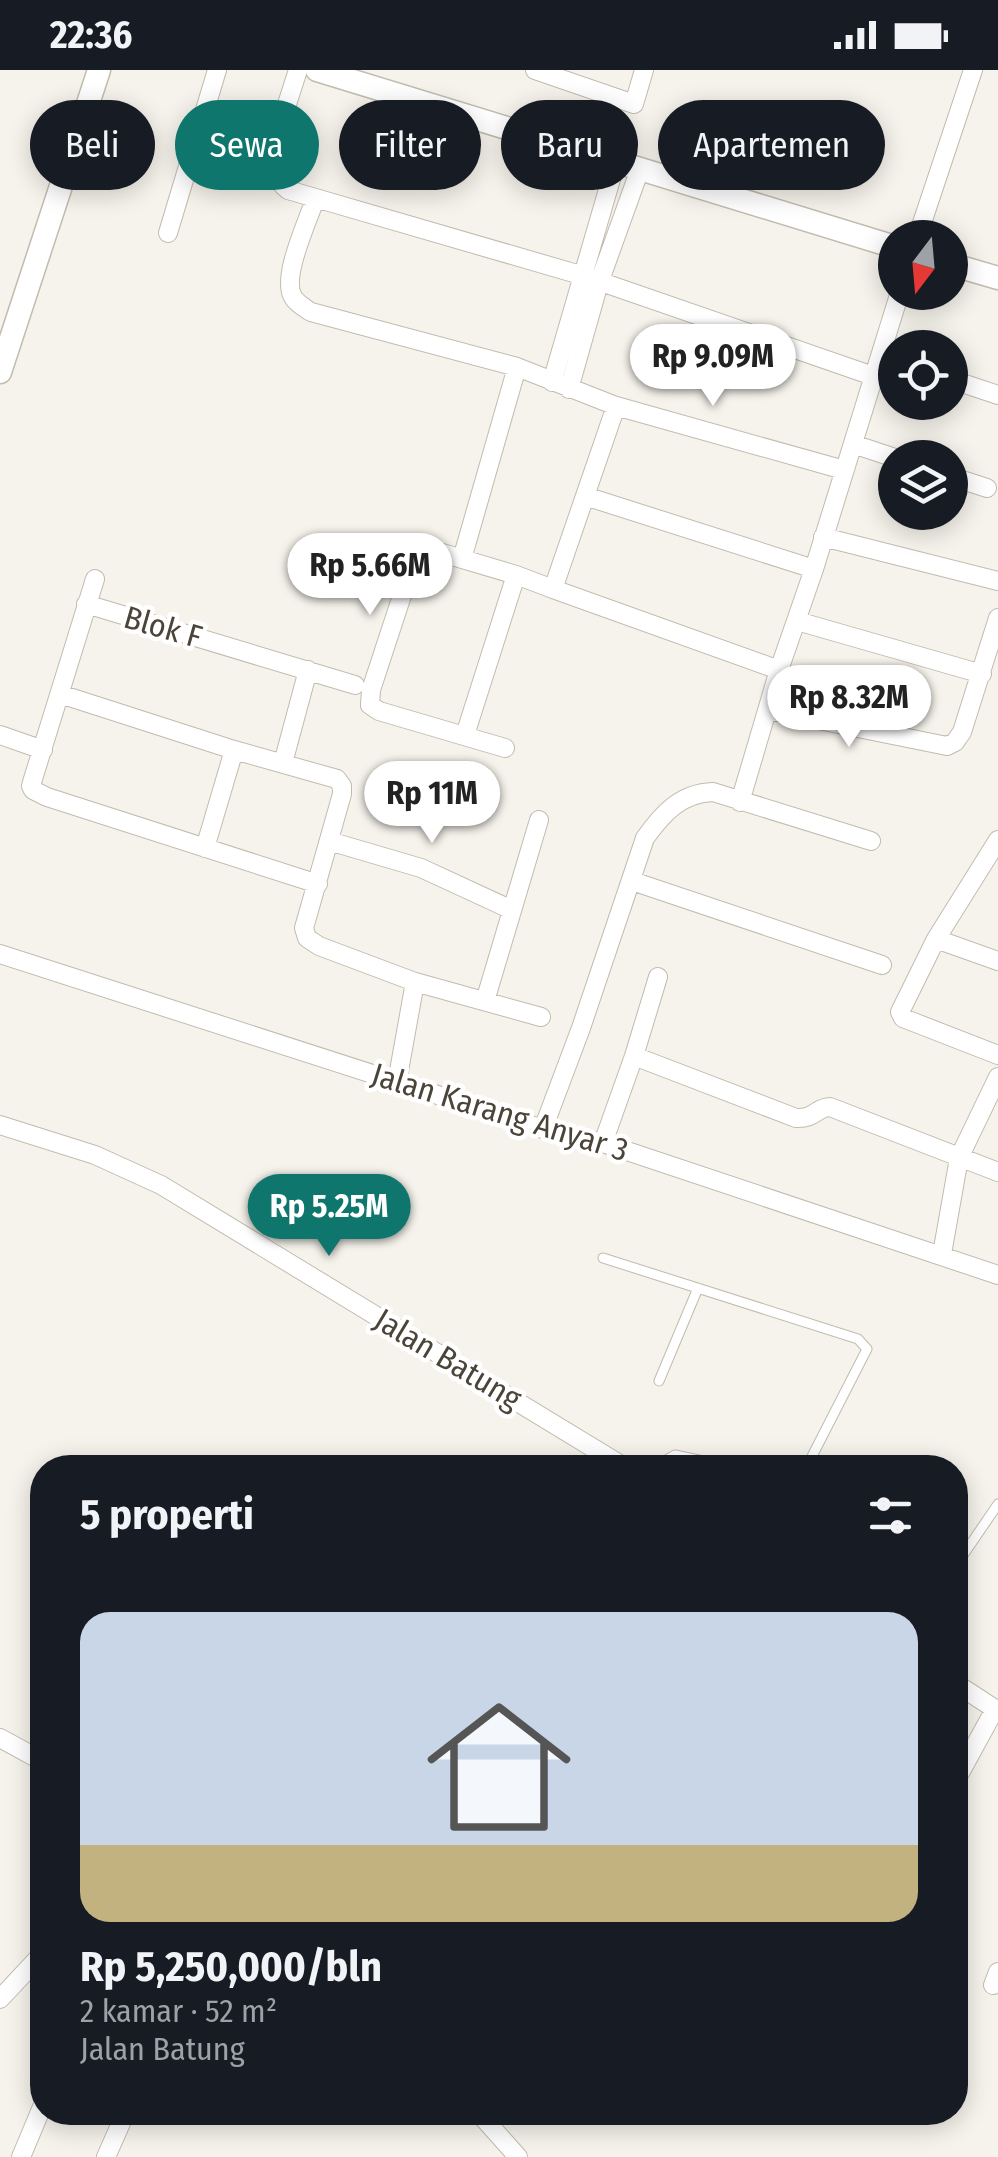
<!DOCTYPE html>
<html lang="id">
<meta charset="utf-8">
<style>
body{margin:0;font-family:"Fira Sans Condensed",sans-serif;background:#20242c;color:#f1f3f6;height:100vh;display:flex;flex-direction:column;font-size:38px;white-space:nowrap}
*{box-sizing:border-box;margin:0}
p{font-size:32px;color:#9ea1a6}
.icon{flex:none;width:55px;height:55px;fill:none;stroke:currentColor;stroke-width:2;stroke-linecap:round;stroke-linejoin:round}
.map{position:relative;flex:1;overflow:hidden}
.side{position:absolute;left:30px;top:1385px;width:938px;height:670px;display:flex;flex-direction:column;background:#171b24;border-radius:40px;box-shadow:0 5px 25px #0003}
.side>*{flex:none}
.guide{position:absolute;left:30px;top:30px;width:940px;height:90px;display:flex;gap:20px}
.needle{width:65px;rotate:196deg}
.controls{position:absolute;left:878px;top:150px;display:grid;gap:20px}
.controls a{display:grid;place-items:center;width:90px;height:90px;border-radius:50%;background:#171b24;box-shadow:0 5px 25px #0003;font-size:50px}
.price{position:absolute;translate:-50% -85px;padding:0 22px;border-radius:35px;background:#fff;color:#222;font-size:32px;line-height:65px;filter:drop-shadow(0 2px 5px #0008)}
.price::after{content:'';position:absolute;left:50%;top:60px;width:30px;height:22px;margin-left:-15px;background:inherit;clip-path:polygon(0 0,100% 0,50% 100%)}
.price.selected{background:#0f766e;color:#fff}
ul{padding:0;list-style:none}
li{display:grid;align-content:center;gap:20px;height:530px;padding:0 50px}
li span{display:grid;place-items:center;height:310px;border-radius:30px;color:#555}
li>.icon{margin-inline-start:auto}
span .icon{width:180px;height:180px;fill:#fffc;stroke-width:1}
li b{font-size:42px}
h2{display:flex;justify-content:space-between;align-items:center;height:120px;padding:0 50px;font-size:42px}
.pill{padding:0 35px;border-radius:45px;background:#171b24;box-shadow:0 5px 25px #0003;font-size:35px;line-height:90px}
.pill.selected{background:#0f766e;color:#fff}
.status{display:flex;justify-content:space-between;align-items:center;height:70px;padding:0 50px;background:#171b24;direction:ltr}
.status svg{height:28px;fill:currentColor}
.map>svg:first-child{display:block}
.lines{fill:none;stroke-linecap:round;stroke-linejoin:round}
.service-casing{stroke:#c2bbae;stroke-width:11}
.minor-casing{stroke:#c2bbae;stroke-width:20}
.tertiary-casing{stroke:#c2bbae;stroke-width:25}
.service{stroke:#fff;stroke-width:9}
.minor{stroke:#fff;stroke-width:18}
.tertiary{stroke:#fff;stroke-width:22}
.labels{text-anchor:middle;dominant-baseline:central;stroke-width:9;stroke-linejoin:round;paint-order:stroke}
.street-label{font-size:32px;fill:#4b4439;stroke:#fff}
</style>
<div class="status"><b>22:36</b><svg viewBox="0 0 49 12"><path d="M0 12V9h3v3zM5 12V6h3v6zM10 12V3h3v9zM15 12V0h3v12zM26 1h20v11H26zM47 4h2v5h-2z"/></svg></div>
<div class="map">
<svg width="998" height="2087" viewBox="0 0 998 2087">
<rect width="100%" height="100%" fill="#f6f3ec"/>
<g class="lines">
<!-- service casing -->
<g class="service-casing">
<path id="service" d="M 739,126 L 762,52 L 770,48 L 824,62
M 603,1188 L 858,1269 L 867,1279 L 806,1398
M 659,1311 L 698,1218
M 652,1398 L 675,1385 L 736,1398
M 955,1497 L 998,1434"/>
</g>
<!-- minor casing -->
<g class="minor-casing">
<path id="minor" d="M 298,0 L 270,87 C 269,99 278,112 288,120 L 584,206 L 873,306
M 535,0 L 634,34 L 644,0
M 315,129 C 308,151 281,207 293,227 C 297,234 305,238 311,242 L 517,297 L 616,336 L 844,400
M 168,163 L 217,0
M 917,168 L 973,0
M 950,309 L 998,325
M 552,312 L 616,92
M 569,319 L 599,213 L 640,99
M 616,336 L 553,519 L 779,600
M 853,374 L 895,388
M 950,406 L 987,418
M 585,426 L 814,499
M 823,467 L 998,511
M 462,489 L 517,297
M 95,509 L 33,709 L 31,716 L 33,720 L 47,727 L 318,814
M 86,534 L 355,615
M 797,551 L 982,604
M 60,624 L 234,680 L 337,709 L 342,716 L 342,724 L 304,858 L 307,868 L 319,876 L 415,912 L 541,947
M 769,640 L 947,676 L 955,672 L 962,662 L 998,548
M 0,665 L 43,680
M 465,665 L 516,505
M 505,678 L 379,641 L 370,635 L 371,620 L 416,483 L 422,477 L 516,505 L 553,519
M 283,693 L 308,600
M 740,732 L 779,600 L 814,499 L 900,222
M 998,770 L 936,869 L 900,942 L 903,948 L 998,985
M 329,771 L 421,798 L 512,840
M 205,778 L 234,680
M 632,811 L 882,895
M 936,869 L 998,891
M 0,884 L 543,1059 L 603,1073 L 998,1205
M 485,931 L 539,750
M 634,986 L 796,1048 C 815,1049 817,1037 830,1037 L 998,1102
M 397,1012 L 415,912
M 0,1055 L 95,1085 L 161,1115 L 626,1398
M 543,1059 L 581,958 L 645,768 C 663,743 681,723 713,722 L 871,771
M 603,1073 L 634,986 L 658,907
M 942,1184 L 959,1088 L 998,1007
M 955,1613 L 998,1641
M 0,1668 L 42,1691
M 955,1712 L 995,1639
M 993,1915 L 998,1902
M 0,1929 L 42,1884
M 478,2042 L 518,2087
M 21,2087 L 42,2037
M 106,2087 L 121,2053"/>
</g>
<!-- tertiary casing -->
<g class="tertiary-casing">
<path id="tertiary" d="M 317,0 L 895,177
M 950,194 L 998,208
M 0,302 L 99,0"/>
</g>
<!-- service -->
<use href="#service" class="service"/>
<!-- minor -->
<use href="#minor" class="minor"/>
<!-- tertiary -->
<use href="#tertiary" class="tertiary"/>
</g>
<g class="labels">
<!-- street labels -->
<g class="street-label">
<text transform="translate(163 557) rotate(16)">Blok F</text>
<text transform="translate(500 1042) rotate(17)">Jalan Karang Anyar 3</text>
<text transform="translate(448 1289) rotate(31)">Jalan Batung</text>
</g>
</g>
</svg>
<div class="controls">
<a><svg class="needle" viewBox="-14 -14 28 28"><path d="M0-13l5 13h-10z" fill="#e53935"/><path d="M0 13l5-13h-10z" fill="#9ea1a6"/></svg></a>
<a><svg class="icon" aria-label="locate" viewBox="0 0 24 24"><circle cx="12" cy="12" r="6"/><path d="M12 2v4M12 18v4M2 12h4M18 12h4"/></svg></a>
<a><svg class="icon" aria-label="layers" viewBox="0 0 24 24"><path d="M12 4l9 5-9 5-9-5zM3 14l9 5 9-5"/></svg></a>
</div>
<b class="price" style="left:713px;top:339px">Rp 9.09M</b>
<b class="price" style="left:370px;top:548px">Rp 5.66M</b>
<b class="price" style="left:849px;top:680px">Rp 8.32M</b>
<b class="price" style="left:432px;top:776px">Rp 11M</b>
<b class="price selected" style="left:329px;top:1189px">Rp 5.25M</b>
<div class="guide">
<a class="pill">Beli</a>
<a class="pill selected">Sewa</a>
<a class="pill">Filter</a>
<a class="pill">Baru</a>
<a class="pill">Apartemen</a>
</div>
<section class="side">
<h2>5 properti<svg class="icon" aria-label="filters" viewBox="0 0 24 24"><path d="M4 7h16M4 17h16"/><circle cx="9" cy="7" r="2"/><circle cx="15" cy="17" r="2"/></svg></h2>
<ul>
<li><span style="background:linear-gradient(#c9d6e8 75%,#c2b280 0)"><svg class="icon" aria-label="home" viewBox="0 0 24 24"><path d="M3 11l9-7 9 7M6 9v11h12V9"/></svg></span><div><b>Rp 5,250,000/bln</b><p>2 kamar · 52 m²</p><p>Jalan Batung</p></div></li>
</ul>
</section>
</div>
